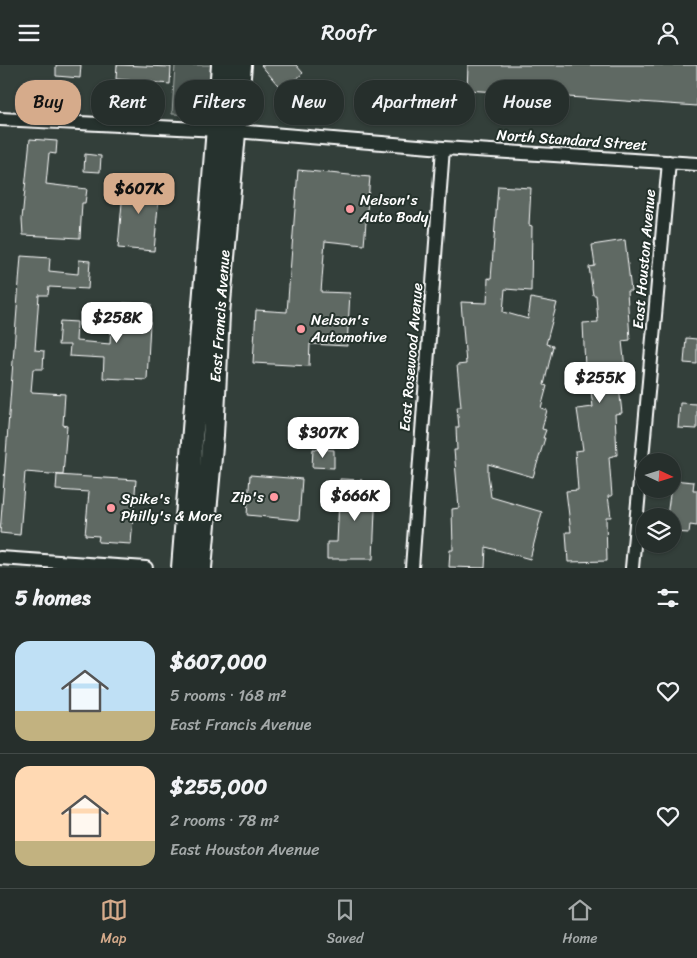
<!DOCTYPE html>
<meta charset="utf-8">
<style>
body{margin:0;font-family:Sriracha,sans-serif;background:#2e3734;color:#f1f3f6;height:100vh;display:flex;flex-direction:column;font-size:19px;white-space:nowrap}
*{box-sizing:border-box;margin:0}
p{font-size:16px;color:#a4a9a9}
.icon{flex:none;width:28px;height:28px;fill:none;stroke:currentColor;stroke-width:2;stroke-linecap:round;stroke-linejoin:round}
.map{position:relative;height:503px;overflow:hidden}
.side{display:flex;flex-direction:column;background:#262f2c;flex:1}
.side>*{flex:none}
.top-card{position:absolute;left:15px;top:15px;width:668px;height:45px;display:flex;gap:10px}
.needle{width:32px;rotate:94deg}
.buttons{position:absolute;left:636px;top:388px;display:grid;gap:10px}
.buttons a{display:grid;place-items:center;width:45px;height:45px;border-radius:50%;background:#262f2c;box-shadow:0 1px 4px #0004,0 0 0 1px #424a48;font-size:25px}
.price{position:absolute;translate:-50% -42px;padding:0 11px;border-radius:10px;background:#fff;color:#222;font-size:16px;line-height:32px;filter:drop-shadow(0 1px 2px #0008)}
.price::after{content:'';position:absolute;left:50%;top:30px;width:15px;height:11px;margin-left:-8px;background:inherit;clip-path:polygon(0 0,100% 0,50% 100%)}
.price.on{background:#d6ab8b;color:#111}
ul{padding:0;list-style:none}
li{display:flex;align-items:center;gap:15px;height:125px;padding:0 15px}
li+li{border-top:1px solid #424a48}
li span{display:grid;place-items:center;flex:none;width:140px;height:100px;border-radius:15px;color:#555}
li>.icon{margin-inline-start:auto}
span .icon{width:60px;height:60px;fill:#fffc;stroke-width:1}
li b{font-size:21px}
h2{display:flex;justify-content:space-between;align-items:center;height:60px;padding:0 15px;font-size:21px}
.chip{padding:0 18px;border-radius:20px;background:#262f2c;box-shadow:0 1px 4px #0004,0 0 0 1px #424a48;font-size:18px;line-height:45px}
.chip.on{background:#d6ab8b;color:#111}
header{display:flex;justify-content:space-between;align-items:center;height:65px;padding:0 15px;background:#262f2c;font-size:22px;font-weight:600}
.tab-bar{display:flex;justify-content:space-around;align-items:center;height:70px;border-top:1px solid #424a48;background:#262f2c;font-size:14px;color:#a4a9a9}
.tab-bar a{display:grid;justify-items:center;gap:2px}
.tab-bar .on{color:#d6ab8b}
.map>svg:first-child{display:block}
.green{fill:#4d5853;stroke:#a6aca9}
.building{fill:#5f6964;stroke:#fff}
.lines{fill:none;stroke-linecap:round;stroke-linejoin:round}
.street-casing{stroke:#fff;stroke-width:16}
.primary-casing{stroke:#fff;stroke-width:24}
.street{stroke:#26332d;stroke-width:12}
.primary{stroke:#26332d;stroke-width:20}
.poi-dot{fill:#ff9aa2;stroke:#26332d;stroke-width:2}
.labels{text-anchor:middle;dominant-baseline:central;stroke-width:4;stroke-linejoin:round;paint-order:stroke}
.street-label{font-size:15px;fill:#fff;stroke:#26332d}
.poi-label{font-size:15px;fill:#fff;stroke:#26332d;text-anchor:start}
</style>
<header><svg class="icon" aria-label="menu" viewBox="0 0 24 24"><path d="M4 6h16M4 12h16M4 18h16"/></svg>Roofr<svg class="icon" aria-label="person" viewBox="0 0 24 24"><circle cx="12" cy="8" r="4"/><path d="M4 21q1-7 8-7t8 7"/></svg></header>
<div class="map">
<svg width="697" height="503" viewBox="0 0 697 503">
<rect width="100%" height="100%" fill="#333f3a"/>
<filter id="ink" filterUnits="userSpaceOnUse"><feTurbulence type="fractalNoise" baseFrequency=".02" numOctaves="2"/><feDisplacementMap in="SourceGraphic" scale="10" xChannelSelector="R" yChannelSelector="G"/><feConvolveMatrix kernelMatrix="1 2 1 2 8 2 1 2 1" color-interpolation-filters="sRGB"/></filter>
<g filter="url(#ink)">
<!-- green -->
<path class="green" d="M 175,0 L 214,0 L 209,47 L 203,50 L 172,49 Z"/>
<!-- building -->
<path class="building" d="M 56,0 L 81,0 L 80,13 L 56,11 Z
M 117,0 L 171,2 L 170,19 L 116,14 Z
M 261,0 L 296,0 L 303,8 L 283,26 Z
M 468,0 L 697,0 L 697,41 L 467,25 Z
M 30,74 L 57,76 L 56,89 L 49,88 L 46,119 L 87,124 L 85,138 L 82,138 L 80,173 L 23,170 L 22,154 Z
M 85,89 L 101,91 L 100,107 L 84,106 Z
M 298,105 L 370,112 L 364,180 L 325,176 L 321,227 L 350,228 L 347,281 L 310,279 L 309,301 L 253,298 L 256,245 L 287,247 Z
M 124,115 L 160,118 L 154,186 L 118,183 Z
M 498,121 L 531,123 L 529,160 L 532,161 L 531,226 L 505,224 L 503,247 L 528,254 L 531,233 L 557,238 L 546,279 L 553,281 L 544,320 L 547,321 L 541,343 L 547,345 L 542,364 L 546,365 L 543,373 L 545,373 L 533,412 L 488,399 L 488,409 L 491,432 L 542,447 L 530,494 L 486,482 L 485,503 L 449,502 L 450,485 L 453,485 L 452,444 L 459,443 L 454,385 L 457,385 L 456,362 L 459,362 L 457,342 L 461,342 L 457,300 L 466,299 L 461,237 L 487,238 L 488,213 L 491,214 Z
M 625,175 L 631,226 L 627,226 L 630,275 L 622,276 L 626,312 L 618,313 L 622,348 L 615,349 L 617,390 L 609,392 L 612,431 L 608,431 L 611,452 L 606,452 L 607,496 L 568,497 L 566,467 L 571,467 L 566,426 L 578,425 L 575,386 L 583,385 L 577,344 L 593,342 L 590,318 L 581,319 L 579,304 L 585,303 L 583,258 L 598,257 L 596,230 L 593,230 L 589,202 L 595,201 L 592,180 Z
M 21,191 L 50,193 L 49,206 L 78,209 L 79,195 L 90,196 L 88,224 L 49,222 L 48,230 L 39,230 L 35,285 L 44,286 L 43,304 L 33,304 L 31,327 L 65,329 L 63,360 L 67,361 L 66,373 L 63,410 L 25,407 L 20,470 L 0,468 Z
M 123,238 L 151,239 L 147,315 L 103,313 L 104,293 L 69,291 L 70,280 L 58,280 L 60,256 L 77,257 L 76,276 L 110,279 L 111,257 L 121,257 Z
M 686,273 L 697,274 L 697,299 L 684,298 Z
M 680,338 L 697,339 L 697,364 L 678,363 Z
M 313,384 L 334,385 L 334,403 L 312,402 Z
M 57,410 L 136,415 L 131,479 L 98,477 L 99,471 L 85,470 L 89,427 L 56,425 Z
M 250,410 L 302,414 L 299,455 L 247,450 Z
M 340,414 L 362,415 L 362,422 L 376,422 L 373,494 L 327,494 L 327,477 L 337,477 Z
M 672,415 L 694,417 L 693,425 L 697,425 L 697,461 L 690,460 L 689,468 L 672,467 L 672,451 L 667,451 Z"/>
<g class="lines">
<!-- street casing -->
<g class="street-casing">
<path id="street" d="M 0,54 L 218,65
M 235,66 L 443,83 L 697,99
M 0,493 L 146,503
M 412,503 L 443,83
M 632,503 L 669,97"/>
</g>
<!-- primary casing -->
<g class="primary-casing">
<path id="primary" d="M 182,503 L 222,0
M 201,503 L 213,370 L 219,249 L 241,0"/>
</g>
<!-- street -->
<use href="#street" class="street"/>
<!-- primary -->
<use href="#primary" class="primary"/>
</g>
</g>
<!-- markers -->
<g class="poi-dot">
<circle cx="350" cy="144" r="5"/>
<circle cx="301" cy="264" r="5"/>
<circle cx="274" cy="432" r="5"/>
<circle cx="111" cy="443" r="5"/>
</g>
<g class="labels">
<!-- street labels -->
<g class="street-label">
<text transform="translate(572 75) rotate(4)">North Standard Street</text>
<text transform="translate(644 194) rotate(-85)">East Houston Avenue</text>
<text transform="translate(220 251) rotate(-86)">East Francis Avenue</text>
<text transform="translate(411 292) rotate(-85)">East Rosewood Avenue</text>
</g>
<!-- poi labels -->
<g class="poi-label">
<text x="360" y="135">Nelson's<tspan x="360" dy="17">Auto Body</tspan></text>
<text x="311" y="255">Nelson's<tspan x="311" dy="17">Automotive</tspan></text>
<text x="264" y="432" text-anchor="end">Zip's</text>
<text x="121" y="434">Spike's<tspan x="121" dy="17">Philly's &amp; More</tspan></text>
</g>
</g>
</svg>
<div class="buttons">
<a><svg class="needle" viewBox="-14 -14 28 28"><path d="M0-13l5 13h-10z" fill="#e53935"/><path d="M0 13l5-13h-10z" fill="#a4a9a9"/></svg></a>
<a><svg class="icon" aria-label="layers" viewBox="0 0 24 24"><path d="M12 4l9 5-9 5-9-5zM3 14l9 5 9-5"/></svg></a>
</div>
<b class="price on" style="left:139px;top:150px">$607K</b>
<b class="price" style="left:117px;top:279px">$258K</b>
<b class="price" style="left:600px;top:339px">$255K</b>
<b class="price" style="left:323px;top:394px">$307K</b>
<b class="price" style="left:355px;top:457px">$666K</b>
<div class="top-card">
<a class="chip on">Buy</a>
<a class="chip">Rent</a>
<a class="chip">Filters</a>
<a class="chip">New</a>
<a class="chip">Apartment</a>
<a class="chip">House</a>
</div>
</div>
<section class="side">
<h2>5 homes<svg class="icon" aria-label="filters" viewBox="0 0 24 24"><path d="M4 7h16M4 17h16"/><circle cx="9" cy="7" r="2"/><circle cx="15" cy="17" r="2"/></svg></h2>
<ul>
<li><span style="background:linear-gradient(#bfe0f5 70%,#c2b280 0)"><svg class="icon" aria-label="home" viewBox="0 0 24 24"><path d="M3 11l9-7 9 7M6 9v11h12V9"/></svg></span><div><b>$607,000</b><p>5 rooms · 168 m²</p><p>East Francis Avenue</p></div><svg class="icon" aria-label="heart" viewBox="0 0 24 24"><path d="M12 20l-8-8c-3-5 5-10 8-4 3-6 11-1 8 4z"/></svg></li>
<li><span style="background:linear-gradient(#ffd9b3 75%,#c2b280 0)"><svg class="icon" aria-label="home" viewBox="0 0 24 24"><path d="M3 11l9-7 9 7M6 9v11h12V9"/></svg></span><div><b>$255,000</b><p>2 rooms · 78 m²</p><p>East Houston Avenue</p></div><svg class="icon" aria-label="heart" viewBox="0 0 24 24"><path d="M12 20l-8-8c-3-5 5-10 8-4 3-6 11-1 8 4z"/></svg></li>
</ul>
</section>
<nav class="tab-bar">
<a class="on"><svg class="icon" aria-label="map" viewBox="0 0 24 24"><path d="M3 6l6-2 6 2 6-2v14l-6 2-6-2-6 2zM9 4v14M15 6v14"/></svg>Map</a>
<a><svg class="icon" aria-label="saved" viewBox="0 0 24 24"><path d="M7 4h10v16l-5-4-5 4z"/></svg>Saved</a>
<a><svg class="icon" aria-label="home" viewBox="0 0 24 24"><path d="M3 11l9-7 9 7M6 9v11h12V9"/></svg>Home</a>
</nav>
